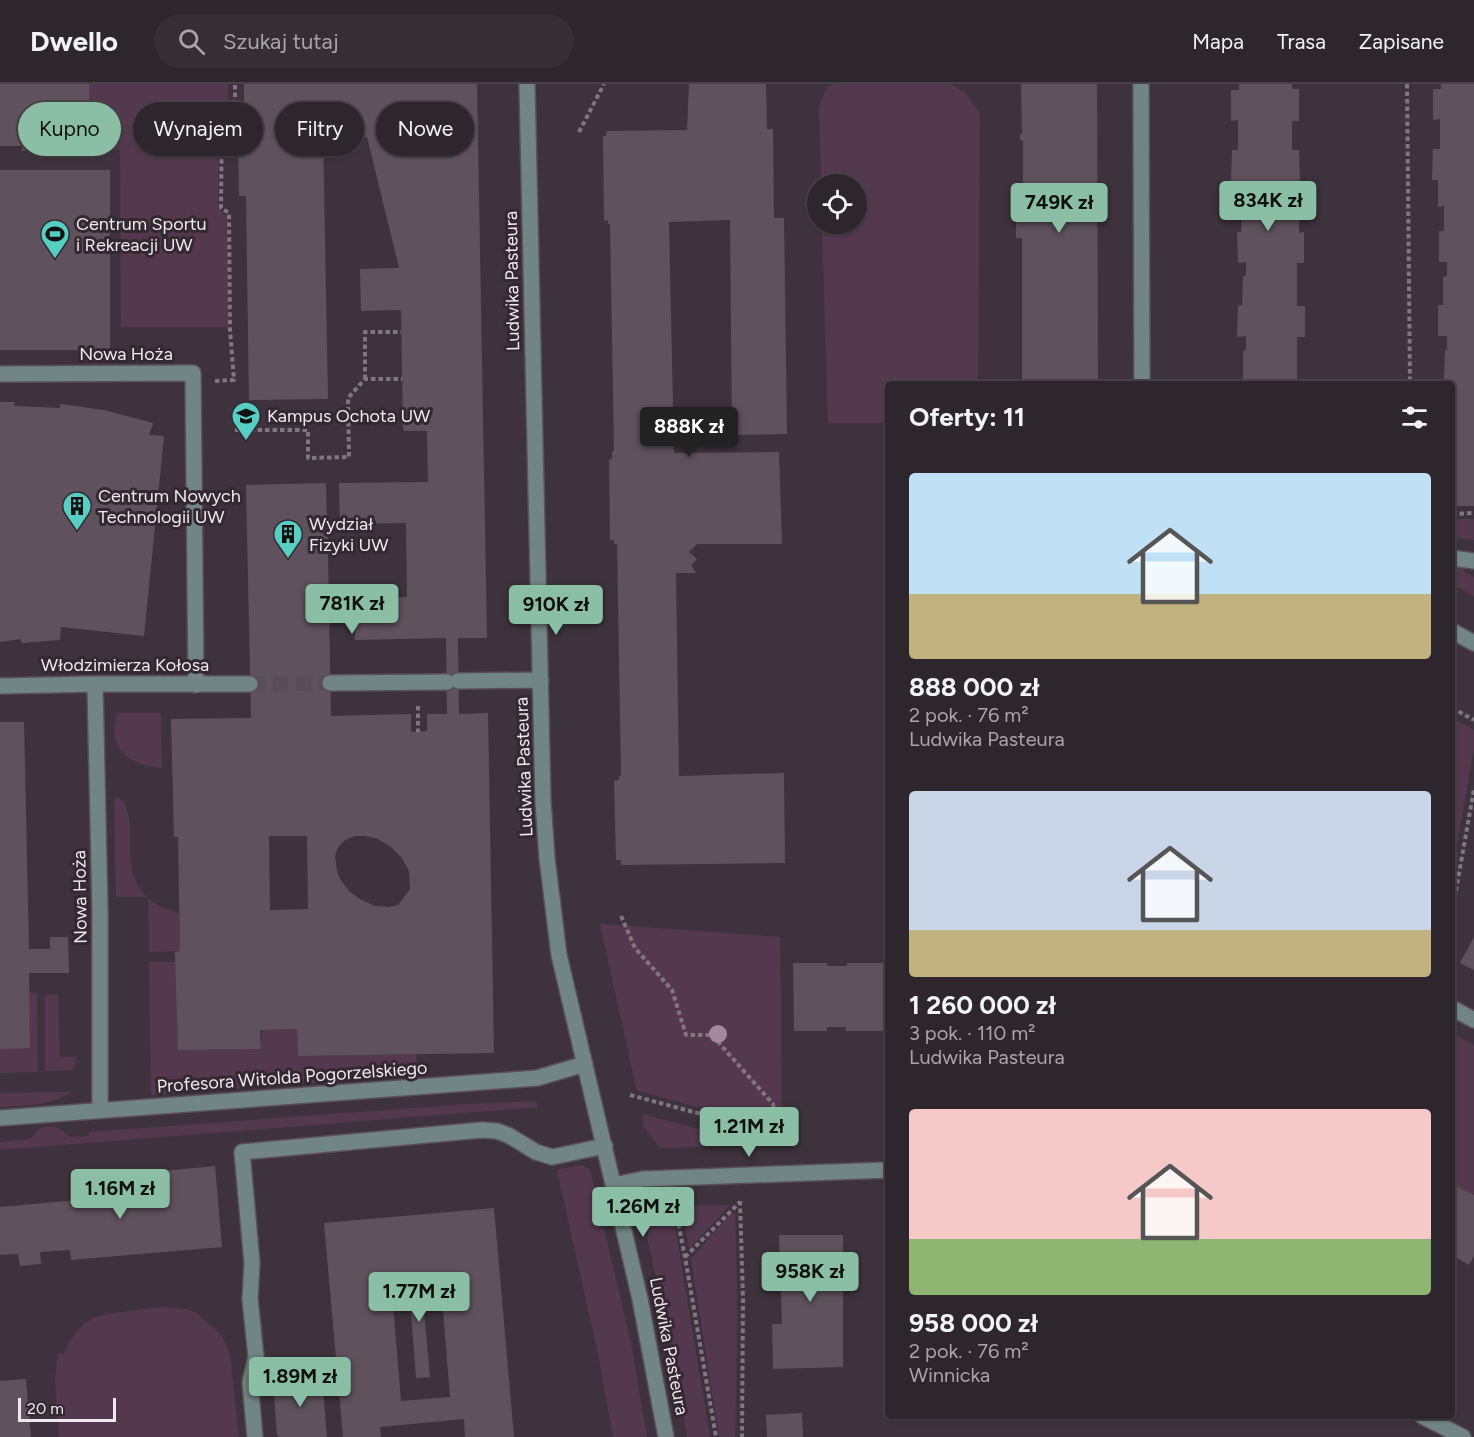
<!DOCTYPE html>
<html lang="pl">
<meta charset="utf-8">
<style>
body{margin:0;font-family:Figtree,sans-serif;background:#362e35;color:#f1f3f6;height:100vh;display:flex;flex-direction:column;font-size:22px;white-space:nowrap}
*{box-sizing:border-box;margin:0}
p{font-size:20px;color:#a7a5aa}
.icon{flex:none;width:33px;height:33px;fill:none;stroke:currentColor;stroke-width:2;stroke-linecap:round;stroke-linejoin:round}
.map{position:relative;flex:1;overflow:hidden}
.sheet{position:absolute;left:885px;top:297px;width:570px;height:1038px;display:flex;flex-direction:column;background:#2e262d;border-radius:6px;box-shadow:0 2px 4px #0004,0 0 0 2px #494349}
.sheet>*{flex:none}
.hud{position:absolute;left:18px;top:18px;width:570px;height:54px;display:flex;gap:12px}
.buttons{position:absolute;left:807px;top:90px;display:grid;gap:12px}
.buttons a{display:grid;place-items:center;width:60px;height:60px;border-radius:50%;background:#2e262d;box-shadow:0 2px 4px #0004,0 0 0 2px #494349;font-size:30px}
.scale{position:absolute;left:18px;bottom:15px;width:98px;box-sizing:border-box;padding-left:6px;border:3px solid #f0e8ee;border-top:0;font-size:16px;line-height:21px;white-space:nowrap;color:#f0e8ee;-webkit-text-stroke:4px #342931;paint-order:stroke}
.price{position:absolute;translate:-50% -51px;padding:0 14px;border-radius:6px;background:#8abfa5;color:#111;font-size:20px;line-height:39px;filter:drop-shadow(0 2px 3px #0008)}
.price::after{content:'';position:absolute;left:50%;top:36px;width:18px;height:14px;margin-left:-9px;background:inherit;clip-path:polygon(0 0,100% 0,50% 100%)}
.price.on{background:#222;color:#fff}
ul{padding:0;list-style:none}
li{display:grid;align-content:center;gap:12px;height:318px;padding:0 24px}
li span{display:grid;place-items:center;height:186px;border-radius:6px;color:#555}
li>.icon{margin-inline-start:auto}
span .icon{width:108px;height:108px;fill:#fffc;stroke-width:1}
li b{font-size:26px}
h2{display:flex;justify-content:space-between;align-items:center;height:72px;padding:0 24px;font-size:26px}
.chip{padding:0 21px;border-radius:27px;background:#2e262d;box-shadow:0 2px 4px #0004,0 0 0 2px #494349;font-size:21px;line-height:54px}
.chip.on{background:#8abfa5;color:#111}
header{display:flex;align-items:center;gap:36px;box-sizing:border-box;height:84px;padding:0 30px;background:#2e262d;border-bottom:2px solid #494349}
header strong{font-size:28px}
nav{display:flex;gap:33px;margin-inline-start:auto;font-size:21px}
.search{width:420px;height:54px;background:#362e35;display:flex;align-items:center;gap:15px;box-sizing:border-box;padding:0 21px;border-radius:33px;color:#a7a5aa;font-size:22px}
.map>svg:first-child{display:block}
.green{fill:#54394e}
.building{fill:#5f525c;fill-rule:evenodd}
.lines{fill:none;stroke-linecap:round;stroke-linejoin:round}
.minor-tunnel{stroke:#594e57;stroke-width:15;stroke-dasharray:15 8;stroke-linecap:butt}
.minor-casing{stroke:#5a5058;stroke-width:18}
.path{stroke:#80767e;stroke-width:4;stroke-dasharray:4.5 3;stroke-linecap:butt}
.minor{stroke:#718684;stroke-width:15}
.tree{fill:#a5879e}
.labels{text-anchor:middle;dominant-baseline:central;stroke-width:6;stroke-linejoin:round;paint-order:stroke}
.poi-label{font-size:18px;fill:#f0e8ee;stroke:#342931;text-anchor:start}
.street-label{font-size:18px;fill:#f0e8ee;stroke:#342931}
</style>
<header>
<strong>Dwello</strong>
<div class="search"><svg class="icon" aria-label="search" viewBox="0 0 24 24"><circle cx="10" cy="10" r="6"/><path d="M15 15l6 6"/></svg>Szukaj tutaj</div>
<nav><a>Mapa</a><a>Trasa</a><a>Zapisane</a></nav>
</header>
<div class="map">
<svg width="1474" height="1353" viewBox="0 0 1474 1353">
<rect width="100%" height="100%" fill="#3e333c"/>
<!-- green -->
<path class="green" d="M 89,0 L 228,0 L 228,15 L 219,20 L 218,125 L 227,133 L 228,243 L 121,243 L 120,66 L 89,65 Z
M 835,0 L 951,0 L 966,9 L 980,30 L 978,300 L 888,300 L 888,339 L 828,339 L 822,140 L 856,140 L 856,100 L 821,100 L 819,23 L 827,3 Z
M 1452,435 L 1474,435 L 1474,456 L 1452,453 Z
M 1452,484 L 1462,484 L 1465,488 L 1474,493 L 1474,512 L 1452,500 Z
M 117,629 L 161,629 L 162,684 C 129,682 106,664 117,629 Z
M 1452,634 L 1474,646 L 1474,663 L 1452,792 Z
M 118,713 C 149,735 100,809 179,829 L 180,867 L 149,868 L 148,813 L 116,813 L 114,715 Z
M 600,840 L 780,853 L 782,1035 L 748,1036 L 637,1007 Z
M 149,878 L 176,878 L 178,966 L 261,965 L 262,946 L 297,945 L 298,972 L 416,970 L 418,991 L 151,1011 Z
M 29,908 L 37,909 L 38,988 L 0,989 L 0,964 L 30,964 Z
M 58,910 L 60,973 L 76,973 L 75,983 L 71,986 L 45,987 L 45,911 Z
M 1452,949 L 1474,961 L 1474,1111 L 1452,1100 Z
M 71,1008 C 49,1023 26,1021 0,1023 L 0,1009 Z
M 536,1017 L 538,1023 L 0,1066 L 0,1058 L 30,1055 L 40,1044 C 56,1041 58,1043 70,1053 L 89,1052 L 89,1048 L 467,1020 Z
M 643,1030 L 738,1056 L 737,1059 L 730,1062 L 660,1064 L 643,1041 Z
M 581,1081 L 590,1085 L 631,1259 L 647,1353 L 613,1353 L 598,1270 L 557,1086 Z
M 662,1121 L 673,1130 L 710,1353 L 687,1353 L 674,1272 L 647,1153 L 650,1137 Z
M 730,1121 L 689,1165 L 682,1122 Z
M 732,1128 L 735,1131 C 738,1205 737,1279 735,1353 L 719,1353 L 691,1175 Z
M 163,1223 L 189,1226 L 198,1230 L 222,1252 L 230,1270 L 239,1353 L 59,1353 L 55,1293 L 58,1269 L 64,1270 C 69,1258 75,1247 85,1239 C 101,1227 143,1226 163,1223 Z"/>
<!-- building -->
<path class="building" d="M 0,0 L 89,0 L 89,62 L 30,62 L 30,67 L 22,67 L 22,62 L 0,62 Z
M 244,0 L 477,0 L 487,554 L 458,554 L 458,562 L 459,630 L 488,629 L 494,969 L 298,972 L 297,945 L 260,946 L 261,965 L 178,966 L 175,868 L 180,867 L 178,753 L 174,753 L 171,635 L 251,634 L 246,401 L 326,399 L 329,514 L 341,514 L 341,511 L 357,510 L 357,514 L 407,513 L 406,439 L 340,440 L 339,399 L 428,398 L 427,347 L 404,347 L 403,342 L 401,226 L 361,227 L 360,185 L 399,184 L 367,53 L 358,53 L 358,58 L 343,58 L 343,49 L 323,49 L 328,315 L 249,316 L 246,112 L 239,112 L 238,52 L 244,52 ZM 329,527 L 355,527 L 355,556 L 446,554 L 447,630 L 427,630 L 427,647 L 411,648 L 411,630 L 331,632 ZM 269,752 L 307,752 L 308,825 L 270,826 ZM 355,752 L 365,752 L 378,755 L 391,763 L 402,774 L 409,787 L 410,805 L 398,821 L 389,823 L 375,822 L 360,815 L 350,808 L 340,795 L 337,787 L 335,771 L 339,762 L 345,756 Z
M 689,0 L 766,0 L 767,45 L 773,45 L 774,134 L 784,134 L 787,350 L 732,351 L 730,136 L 669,138 L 674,369 L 779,368 L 782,460 L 697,460 L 689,468 L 697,475 L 691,481 L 696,489 L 676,489 L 679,692 L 784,689 L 785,779 L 621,781 L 621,776 L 616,776 L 614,697 L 619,696 L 619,692 L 621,692 L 617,460 L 614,460 L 614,456 L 610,456 L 609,375 L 612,375 L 612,367 L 614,367 L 610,140 L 608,140 L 608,136 L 604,137 L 603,52 L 606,52 L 607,47 L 687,46 Z
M 1021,0 L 1097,0 L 1098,300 L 1022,300 L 1022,154 L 1016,154 L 1016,131 L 1020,131 L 1020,101 L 1023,101 L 1023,57 L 1020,56 L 1020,50 L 1022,50 Z
M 1239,0 L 1292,0 L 1292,5 L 1299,5 L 1299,37 L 1292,37 L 1292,66 L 1299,66 L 1300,97 L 1294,97 L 1294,122 L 1299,122 L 1299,149 L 1304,148 L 1304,179 L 1297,179 L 1297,222 L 1305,222 L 1305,253 L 1297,253 L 1297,296 L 1305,295 L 1305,300 L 1237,300 L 1237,295 L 1243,295 L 1243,267 L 1246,266 L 1246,252 L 1237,253 L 1238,222 L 1242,221 L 1243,192 L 1246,192 L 1246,178 L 1238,179 L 1237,148 L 1241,148 L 1242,124 L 1236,124 L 1236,97 L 1231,97 L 1232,66 L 1238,66 L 1238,36 L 1231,37 L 1231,6 L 1239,6 Z
M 1441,0 L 1474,0 L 1474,422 L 1452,422 L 1452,300 L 1439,300 L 1439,295 L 1444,295 L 1445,266 L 1447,266 L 1447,252 L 1438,252 L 1438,221 L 1443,221 L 1443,193 L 1447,192 L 1447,178 L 1439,178 L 1439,147 L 1444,147 L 1444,122 L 1438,123 L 1438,96 L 1432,96 L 1433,65 L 1440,65 L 1440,35 L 1433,36 L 1433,5 L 1441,5 Z
M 0,86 L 110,86 L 110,266 L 0,266 Z
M 0,318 L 15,318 L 14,322 L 60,324 L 60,320 L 104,326 L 153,339 L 149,351 L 164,352 L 144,552 L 61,543 L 60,556 L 21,559 L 21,555 L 0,558 Z
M 0,638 L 24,638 L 29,865 L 50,865 L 50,853 L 68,853 L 69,889 L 29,889 L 30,964 L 0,965 Z
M 1474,853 L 1474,886 L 1460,879 Z
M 793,879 L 827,879 L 827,882 L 847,882 L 847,879 L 888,879 L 888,947 L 846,947 L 846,943 L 827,943 L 827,947 L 794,947 Z
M 215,1082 L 222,1163 L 71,1176 L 70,1166 L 40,1168 L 41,1180 L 20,1182 L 18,1170 L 0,1171 L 0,1123 L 133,1111 L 131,1090 Z
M 1452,1100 L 1474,1111 L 1474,1172 L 1469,1181 L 1452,1171 Z
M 494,1124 L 514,1353 L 465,1353 L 464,1335 L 380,1343 L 381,1353 L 343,1353 L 324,1139 ZM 392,1208 L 398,1208 L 399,1217 L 410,1216 L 416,1294 L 430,1293 L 423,1215 L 442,1214 L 450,1313 L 401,1317 Z
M 779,1151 L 843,1151 L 843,1283 L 773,1285 L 772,1240 L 782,1240 Z
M 322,1293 L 327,1353 L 280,1353 L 277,1351 L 273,1297 Z
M 26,1295 L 31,1353 L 0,1353 L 0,1297 Z
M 802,1329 L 803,1353 L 767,1353 L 766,1331 Z"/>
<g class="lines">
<!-- minor-tunnel -->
<path class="minor-tunnel" d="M 250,600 L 330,599"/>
<!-- minor casing -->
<g class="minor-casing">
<path id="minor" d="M 527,0 L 543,717 L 547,774 L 559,871 L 640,1215 L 666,1353
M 1141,0 L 1142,300
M 0,290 L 193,289 L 196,601
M 1452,474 L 1474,477
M 1452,547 L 1474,559
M 458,597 L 541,596
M 330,599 L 447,598
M 95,600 L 100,827 L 100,1026
M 0,602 L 95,600 L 250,600
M 1452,924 L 1474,936
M 0,1034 L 537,994 L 585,980
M 614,1101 L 643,1095 L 888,1086
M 1422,1332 L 1463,1353
M 255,1353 L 250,1298 L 256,1273 L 250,1215 L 252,1179 L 242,1068 L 482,1046 L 497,1047 L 508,1051 L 536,1068 L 552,1073 L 605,1062"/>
</g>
<!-- path -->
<path class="path" d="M 1407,0 L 1410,300
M 579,48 L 604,0
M 365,295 L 365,248 L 401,248
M 215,297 L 234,296 L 230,246 L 229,129 L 221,124 L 222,23 L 235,17 L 235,0
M 235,346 L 308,346 L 308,374 L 349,373 L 348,314 L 365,295 L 402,295
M 1452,430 L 1474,429
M 418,622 L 418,648
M 1452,624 L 1474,636
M 1452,829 L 1474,705
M 621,832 L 635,864 L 672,906 L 686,951 L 712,951 L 773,1020 L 777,1041
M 630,1011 L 746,1042
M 740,1117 L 743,1215 L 742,1353
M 674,1118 L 685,1173 L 716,1353
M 685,1173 L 740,1118"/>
<!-- minor -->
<use href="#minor" class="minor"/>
</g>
<!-- trees -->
<circle class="tree" cx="718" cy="950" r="9"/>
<!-- icons -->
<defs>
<g id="stadium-pin" transform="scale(1.5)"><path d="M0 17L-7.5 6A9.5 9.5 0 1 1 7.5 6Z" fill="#56cec4" stroke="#342931"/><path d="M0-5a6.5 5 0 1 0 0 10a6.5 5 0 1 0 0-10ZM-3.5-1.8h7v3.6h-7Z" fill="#111"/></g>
<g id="university-pin" transform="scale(1.5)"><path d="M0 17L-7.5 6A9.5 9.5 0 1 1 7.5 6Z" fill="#56cec4" stroke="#342931"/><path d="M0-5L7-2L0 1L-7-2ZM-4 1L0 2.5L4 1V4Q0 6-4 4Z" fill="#111"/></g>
<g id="building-pin" transform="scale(1.5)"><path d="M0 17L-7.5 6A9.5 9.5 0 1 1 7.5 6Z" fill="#56cec4" stroke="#342931"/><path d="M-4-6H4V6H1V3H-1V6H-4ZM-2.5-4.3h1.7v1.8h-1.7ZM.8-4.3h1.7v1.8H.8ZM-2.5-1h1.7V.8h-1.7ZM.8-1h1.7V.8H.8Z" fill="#111"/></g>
</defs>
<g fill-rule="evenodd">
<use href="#stadium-pin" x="55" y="150"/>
<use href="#university-pin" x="246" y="332"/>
<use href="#building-pin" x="77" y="422"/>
<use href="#building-pin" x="288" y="450"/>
</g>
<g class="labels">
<!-- poi labels -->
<g class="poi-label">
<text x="76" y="140">Centrum Sportu<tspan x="76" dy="21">i Rekreacji UW</tspan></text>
<text x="267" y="332">Kampus Ochota UW</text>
<text x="98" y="412">Centrum Nowych<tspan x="98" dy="21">Technologii UW</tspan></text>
<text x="309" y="440">Wydział<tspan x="309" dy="21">Fizyki UW</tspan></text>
</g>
<!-- street labels -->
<g class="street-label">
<text transform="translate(512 197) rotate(-91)">Ludwika Pasteura</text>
<text x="126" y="270">Nowa Hoża</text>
<text x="125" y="581">Włodzimierza Kołosa</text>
<text transform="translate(524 683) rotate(-92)">Ludwika Pasteura</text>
<text transform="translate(80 813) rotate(-91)">Nowa Hoża</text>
<text transform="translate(292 993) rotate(-4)">Profesora Witolda Pogorzelskiego</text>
<text transform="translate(669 1262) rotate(79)">Ludwika Pasteura</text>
</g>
</g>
</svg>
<div class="buttons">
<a><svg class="icon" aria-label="locate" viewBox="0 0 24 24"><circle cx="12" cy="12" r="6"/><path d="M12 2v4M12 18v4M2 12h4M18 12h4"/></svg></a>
</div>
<div class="scale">20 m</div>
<b class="price" style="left:1268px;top:148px">834K zł</b>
<b class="price" style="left:1059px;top:150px">749K zł</b>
<b class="price on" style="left:689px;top:374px">888K zł</b>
<b class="price" style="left:352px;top:551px">781K zł</b>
<b class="price" style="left:556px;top:552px">910K zł</b>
<b class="price" style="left:749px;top:1074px">1.21M zł</b>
<b class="price" style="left:120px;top:1136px">1.16M zł</b>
<b class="price" style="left:643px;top:1154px">1.26M zł</b>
<b class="price" style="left:810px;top:1219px">958K zł</b>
<b class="price" style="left:419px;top:1239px">1.77M zł</b>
<b class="price" style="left:300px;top:1324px">1.89M zł</b>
<div class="hud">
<a class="chip on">Kupno</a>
<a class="chip">Wynajem</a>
<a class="chip">Filtry</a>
<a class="chip">Nowe</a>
</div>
<section class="sheet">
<h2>Oferty: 11<svg class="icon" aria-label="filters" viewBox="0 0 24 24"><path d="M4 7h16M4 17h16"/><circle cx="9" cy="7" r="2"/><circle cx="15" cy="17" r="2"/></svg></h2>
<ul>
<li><span style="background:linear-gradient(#bfe0f5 65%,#c2b280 0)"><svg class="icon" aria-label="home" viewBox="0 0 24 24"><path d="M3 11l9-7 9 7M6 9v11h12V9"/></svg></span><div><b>888 000 zł</b><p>2 pok. · 76 m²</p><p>Ludwika Pasteura</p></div></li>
<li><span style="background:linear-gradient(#c9d6e8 75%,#c2b280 0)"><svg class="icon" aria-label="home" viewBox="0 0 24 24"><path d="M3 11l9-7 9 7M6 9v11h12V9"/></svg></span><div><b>1 260 000 zł</b><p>3 pok. · 110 m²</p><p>Ludwika Pasteura</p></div></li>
<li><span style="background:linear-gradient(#f6c9c9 70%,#8fb573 0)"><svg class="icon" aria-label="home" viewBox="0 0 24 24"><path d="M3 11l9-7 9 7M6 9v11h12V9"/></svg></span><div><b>958 000 zł</b><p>2 pok. · 76 m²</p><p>Winnicka</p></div></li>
</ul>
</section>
</div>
